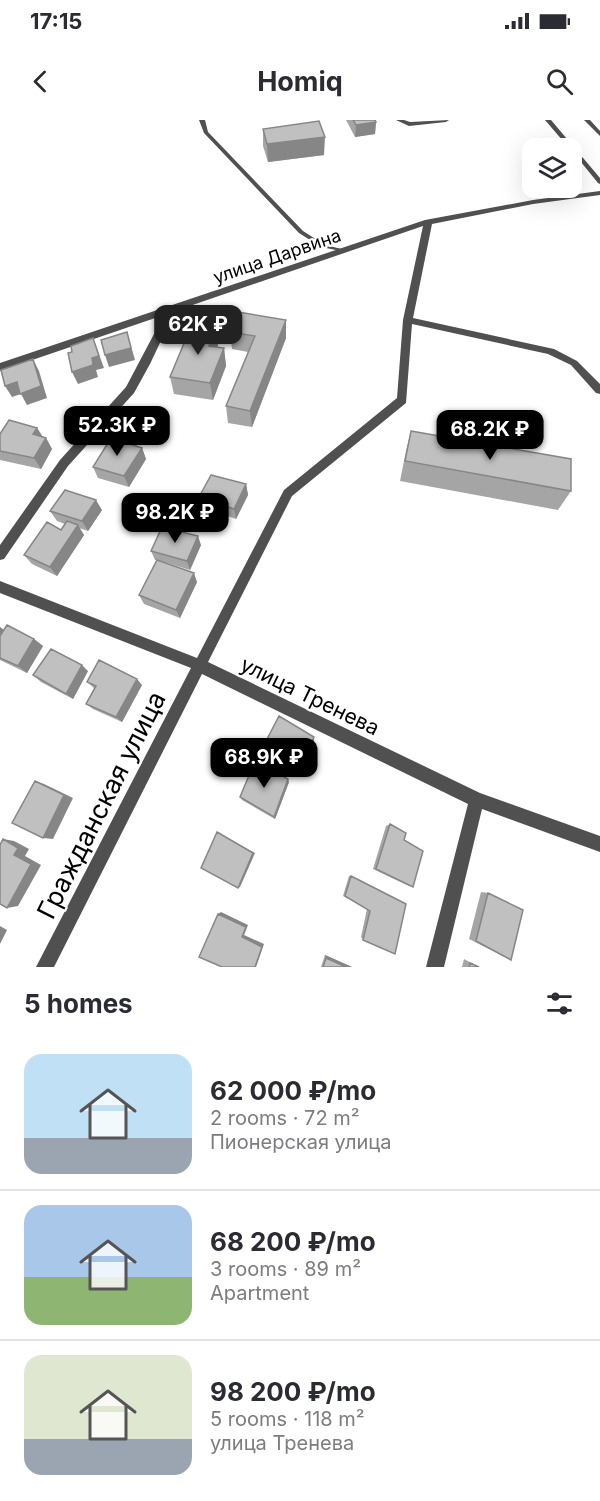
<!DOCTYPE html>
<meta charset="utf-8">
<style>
body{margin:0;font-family:Inter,sans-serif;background:#f2f2f3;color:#2b2b33;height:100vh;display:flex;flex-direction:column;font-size:22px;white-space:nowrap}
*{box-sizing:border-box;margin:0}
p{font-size:20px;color:#7c7c81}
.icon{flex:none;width:33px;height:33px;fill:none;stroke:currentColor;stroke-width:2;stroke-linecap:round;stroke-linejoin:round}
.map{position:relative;height:847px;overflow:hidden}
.details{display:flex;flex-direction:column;background:#fff;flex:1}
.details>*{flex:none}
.fabs{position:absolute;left:522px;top:18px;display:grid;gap:12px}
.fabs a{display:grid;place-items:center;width:60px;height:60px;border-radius:12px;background:#fff;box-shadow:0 6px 24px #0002;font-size:30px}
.price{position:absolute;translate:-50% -51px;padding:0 14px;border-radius:12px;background:#000;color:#fff;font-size:20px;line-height:39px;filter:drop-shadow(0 2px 3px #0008)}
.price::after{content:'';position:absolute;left:50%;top:36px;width:18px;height:14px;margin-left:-9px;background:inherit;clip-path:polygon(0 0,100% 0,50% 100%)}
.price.active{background:#222;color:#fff}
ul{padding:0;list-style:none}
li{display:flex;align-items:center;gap:18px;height:150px;padding:0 24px}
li+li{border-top:2px solid #e1e1e2}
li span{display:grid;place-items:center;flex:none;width:168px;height:120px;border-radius:18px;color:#555}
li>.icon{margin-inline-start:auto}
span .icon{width:72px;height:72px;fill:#fffc;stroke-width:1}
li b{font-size:26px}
h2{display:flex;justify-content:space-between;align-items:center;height:72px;padding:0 24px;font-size:26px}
.status{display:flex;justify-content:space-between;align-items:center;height:42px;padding:0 30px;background:#fff;direction:ltr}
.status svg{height:16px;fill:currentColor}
header{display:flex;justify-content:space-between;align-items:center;height:78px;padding:0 24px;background:#fff;font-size:27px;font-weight:700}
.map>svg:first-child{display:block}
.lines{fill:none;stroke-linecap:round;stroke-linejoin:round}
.service{fill:#505050;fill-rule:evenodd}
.minor{fill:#505050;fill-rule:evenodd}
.wall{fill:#a5a5a5}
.shaded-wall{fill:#868686}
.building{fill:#c0c0c0;stroke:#868686;stroke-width:1.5}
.labels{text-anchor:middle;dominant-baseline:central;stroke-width:4.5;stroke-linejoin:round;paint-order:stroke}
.far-street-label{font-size:18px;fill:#000;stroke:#fff}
.street-label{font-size:21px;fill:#000;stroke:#fff}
.near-street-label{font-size:26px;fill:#000;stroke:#fff}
</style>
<div class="status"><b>17:15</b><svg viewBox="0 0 49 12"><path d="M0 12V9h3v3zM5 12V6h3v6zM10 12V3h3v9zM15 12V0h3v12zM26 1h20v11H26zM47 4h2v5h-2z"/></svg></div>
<header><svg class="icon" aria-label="back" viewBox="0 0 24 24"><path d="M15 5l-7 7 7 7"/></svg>Homiq<svg class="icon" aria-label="search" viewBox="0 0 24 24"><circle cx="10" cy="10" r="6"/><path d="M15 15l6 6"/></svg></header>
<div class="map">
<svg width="600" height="847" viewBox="0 0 600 847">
<rect width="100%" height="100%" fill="#fff"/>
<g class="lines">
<!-- service -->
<path class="service" d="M 199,0 L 205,0 L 208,12 L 303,111 L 325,125 L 346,130 L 346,132 L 321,127 L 299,113 L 204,13 Z
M 396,0 L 404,0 L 410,2 L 449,0 L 446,2 L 409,6 Z
M 545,0 L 551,0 L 600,58 L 600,64 L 598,63 L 572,31 L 572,28 L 569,28 Z
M 584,0 L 590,0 L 600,11 L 600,16 Z"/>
<!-- minor -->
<path class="minor" d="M 600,71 L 600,75 L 533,84 L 432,104 L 413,198 L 554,229 L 577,241 L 600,264 L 600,274 L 596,273 L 571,245 L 548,234 L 412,204 L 406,283 L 292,376 L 208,542 L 480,673 L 600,716 L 600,732 L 482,689 L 444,847 L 426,847 L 468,684 L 202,554 L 54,847 L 36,847 L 191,548 L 0,473 L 0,461 L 197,538 L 284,370 L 397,278 L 403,200 L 423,106 L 175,191 L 150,244 L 134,273 L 68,346 L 4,439 L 0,440 L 0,425 L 60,340 L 126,267 L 164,195 L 0,251 L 0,243 L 425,100 L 533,80 Z"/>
</g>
<!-- wall -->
<path class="wall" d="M 346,0 L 375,0 L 376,2 L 375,14 L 355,17 Z
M 263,9 L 324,35 L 268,42 L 263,26 Z
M 215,207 L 218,225 L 217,227 L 224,228 L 226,246 L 213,280 L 174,274 L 170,257 Z
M 230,212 L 286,218 L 252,307 L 228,303 L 226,286 L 248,232 L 232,229 Z
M 37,308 L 43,317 L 46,318 L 52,329 L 41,349 L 0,340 L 0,314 Z
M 411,311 L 571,371 L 558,390 L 400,361 L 406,331 Z
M 142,328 L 146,339 L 129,367 L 98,358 L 93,347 Z
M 246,364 L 248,375 L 236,399 L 202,387 L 199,377 Z
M 102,390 L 88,411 L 79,408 L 84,415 L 57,456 L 32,444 L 24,435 L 61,410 L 65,404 L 57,401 L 50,391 Z
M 201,425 L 190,450 L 161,441 L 197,462 L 180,498 L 144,484 L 139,475 L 157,440 L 155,440 L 151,431 Z
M 0,507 L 4,510 L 34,519 L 43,526 L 27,553 L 0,540 Z
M 88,551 L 73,579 L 41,562 L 33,555 Z
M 87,562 L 142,565 L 122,602 L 93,589 L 86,584 L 94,568 Z
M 314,621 L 301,648 L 265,629 L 264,625 Z
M 289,662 L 275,699 L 242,680 L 240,677 Z
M 390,704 L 404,720 L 413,767 L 409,766 L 373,749 L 386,706 Z
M 349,756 L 351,756 L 406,784 L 363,820 L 361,817 L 367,789 L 343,776 Z
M 481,772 L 488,773 L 511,840 L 469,819 Z
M 325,835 L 352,847 L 321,847 Z
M 464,839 L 479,847 L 462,847 Z"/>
<!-- shaded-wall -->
<path class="shaded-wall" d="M 376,2 L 375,14 L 355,17 L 356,5 Z
M 325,17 L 324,35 L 268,42 L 267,24 Z
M 286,200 L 286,218 L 252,307 L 250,291 Z
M 215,207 L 218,225 L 212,243 L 209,226 Z
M 127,212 L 135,240 L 109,247 L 105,235 Z
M 93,218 L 104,248 L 96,250 L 98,257 L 78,264 L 72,252 L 92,238 Z
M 224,228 L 226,246 L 213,280 L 210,263 Z
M 33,239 L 39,251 L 47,278 L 27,285 L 21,274 L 12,277 L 5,266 Z
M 37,308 L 44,319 L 33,314 Z
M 46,318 L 52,329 L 41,349 L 34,338 Z
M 142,328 L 146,339 L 129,367 L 124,356 Z
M 246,364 L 248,375 L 236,399 L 234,389 Z
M 96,380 L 102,390 L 88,411 L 82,401 Z
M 78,405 L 84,415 L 57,456 L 50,447 Z
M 198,416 L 201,425 L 190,450 L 187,441 Z
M 194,453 L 197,462 L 180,498 L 176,490 Z
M 0,507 L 8,514 L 0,526 Z
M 34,519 L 43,526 L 27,553 L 18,546 Z
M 82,545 L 88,551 L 73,579 L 66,574 Z
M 137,559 L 142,565 L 122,602 L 116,597 Z
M 314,617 L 314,621 L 301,648 L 301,644 Z
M 288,659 L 289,662 L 275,699 L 274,697 Z
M 35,661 L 44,664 L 73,678 L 53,719 L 43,718 Z
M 217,712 L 255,733 L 240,767 L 238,768 Z
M 3,719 L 14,721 L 29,729 L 25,736 L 41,745 L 18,786 L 7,788 L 14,735 Z
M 221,792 L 248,805 L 244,815 L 264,824 L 256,847 L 242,817 L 218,794 Z
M 0,806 L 7,810 L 0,824 Z
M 325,835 L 352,847 L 346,847 L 326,838 Z"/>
<!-- building -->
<path class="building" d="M 353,0 L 375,0 L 376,2 L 356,5 Z
M 319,1 L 325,17 L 267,24 L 263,9 Z
M 238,192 L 286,200 L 250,291 L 226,286 L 255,216 L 230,212 Z
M 192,204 L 215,207 L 209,226 L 224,228 L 210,263 L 170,257 Z
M 127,212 L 131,228 L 105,235 L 101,220 Z
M 93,218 L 99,236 L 92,238 L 93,245 L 72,252 L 68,233 L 72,232 L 71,226 Z
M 33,239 L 41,266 L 20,274 L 17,262 L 5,266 L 1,250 Z
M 9,300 L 37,308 L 33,314 L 46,318 L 34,338 L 0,331 L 0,314 Z
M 411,311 L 571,339 L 571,371 L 405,341 Z
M 111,318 L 142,328 L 124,356 L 93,347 Z
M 211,355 L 246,364 L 234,389 L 199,377 Z
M 65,370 L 96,380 L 82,401 L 50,391 Z
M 67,401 L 78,405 L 50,447 L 24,435 L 47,402 L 61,410 Z
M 162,407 L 198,416 L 187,441 L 151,431 Z
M 157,440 L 194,453 L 176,490 L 139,475 Z
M 7,505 L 34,519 L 18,546 L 0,538 L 0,516 Z
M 51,529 L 82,545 L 66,574 L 33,555 Z
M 99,540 L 137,559 L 116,597 L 86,584 L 96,566 L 87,562 Z
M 279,596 L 314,617 L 301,644 L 264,625 Z
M 255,641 L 288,659 L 274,697 L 240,677 Z
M 35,661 L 64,675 L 43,718 L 12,703 Z
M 390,704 L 406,713 L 404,720 L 423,731 L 413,767 L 376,749 Z
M 217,712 L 253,733 L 238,768 L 201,748 Z
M 3,719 L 18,728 L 14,735 L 31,744 L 7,788 L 0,784 L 0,725 Z
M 351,756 L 406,784 L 395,834 L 363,820 L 370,791 L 345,776 Z
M 488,773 L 523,790 L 511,840 L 476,821 Z
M 218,794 L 246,807 L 242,817 L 262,827 L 255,847 L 222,847 L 199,837 Z
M 326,838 L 346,847 L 323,847 Z
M 470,843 L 479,847 L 469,847 Z"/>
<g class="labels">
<!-- far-street labels -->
<g class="far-street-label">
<text transform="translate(277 136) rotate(-19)">улица Дарвина</text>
</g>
<!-- street labels -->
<g class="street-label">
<text transform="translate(310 576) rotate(26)">улица Тренева</text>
</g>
<!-- near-street labels -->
<g class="near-street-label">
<text transform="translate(101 685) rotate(-63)">Гражданская улица</text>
</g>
</g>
</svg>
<div class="fabs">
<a><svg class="icon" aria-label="layers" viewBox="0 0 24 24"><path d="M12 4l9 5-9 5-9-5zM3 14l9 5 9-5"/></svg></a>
</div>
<b class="price active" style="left:198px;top:236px">62K ₽</b>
<b class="price" style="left:117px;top:337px">52.3K ₽</b>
<b class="price" style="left:490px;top:341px">68.2K ₽</b>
<b class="price" style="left:175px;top:424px">98.2K ₽</b>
<b class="price" style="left:264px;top:669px">68.9K ₽</b>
</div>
<section class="details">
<h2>5 homes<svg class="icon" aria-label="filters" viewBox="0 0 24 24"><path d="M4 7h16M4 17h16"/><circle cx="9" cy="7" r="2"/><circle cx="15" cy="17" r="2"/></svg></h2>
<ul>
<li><span style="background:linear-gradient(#bfe0f5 70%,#9aa5b1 0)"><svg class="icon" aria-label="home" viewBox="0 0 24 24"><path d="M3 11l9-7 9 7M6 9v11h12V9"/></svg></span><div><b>62 000 ₽/mo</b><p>2 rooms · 72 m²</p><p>Пионерская улица</p></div></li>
<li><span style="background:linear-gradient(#a9c7e8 60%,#8fb573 0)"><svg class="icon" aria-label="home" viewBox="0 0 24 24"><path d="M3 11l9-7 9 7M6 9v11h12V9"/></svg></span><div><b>68 200 ₽/mo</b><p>3 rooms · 89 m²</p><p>Apartment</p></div></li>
<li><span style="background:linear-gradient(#dfe7d0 70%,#9aa5b1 0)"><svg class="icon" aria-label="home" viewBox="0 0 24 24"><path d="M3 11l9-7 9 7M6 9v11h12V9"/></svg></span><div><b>98 200 ₽/mo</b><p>5 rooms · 118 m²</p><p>улица Тренева</p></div></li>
</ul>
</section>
